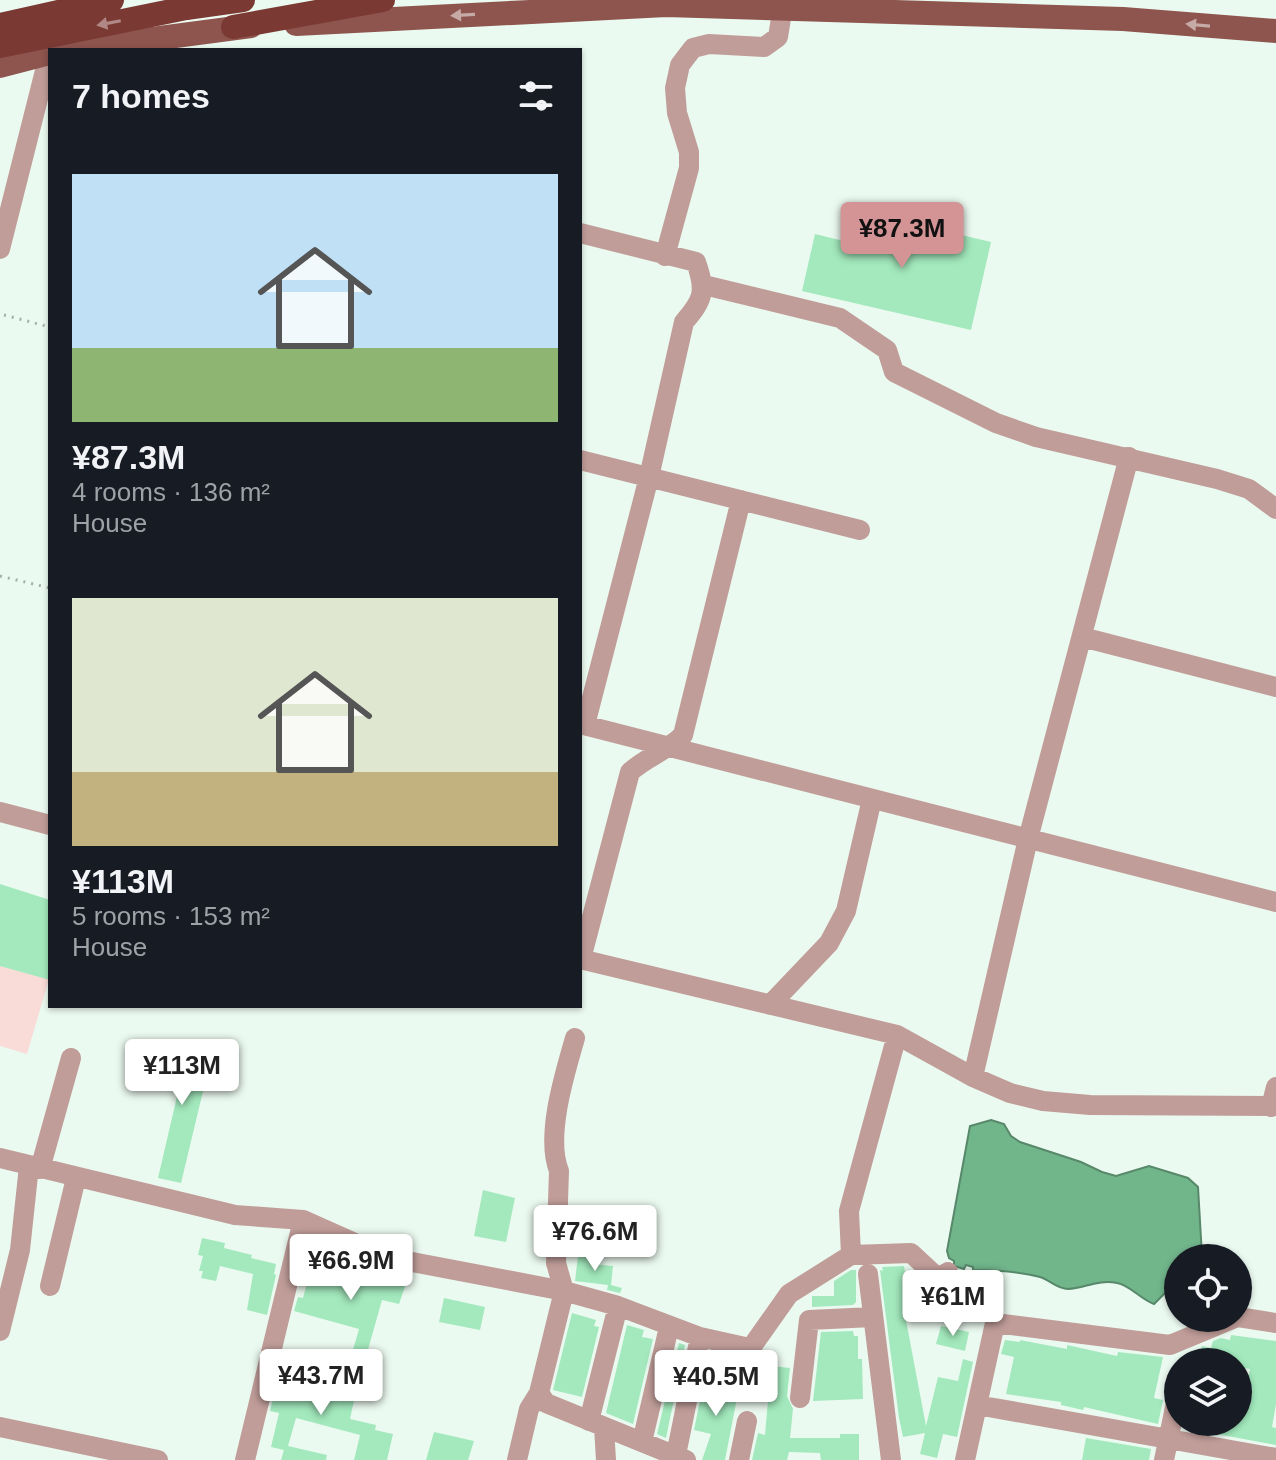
<!DOCTYPE html>
<meta charset="utf-8">
<style>
body{margin:0;font-family:Helvetica,sans-serif;background:#20242c;color:#f1f3f6;height:100vh;display:flex;flex-direction:column;font-size:30px;white-space:nowrap}
*{box-sizing:border-box;margin:0}
p{font-size:26px;color:#9ea1a6}
.icon{flex:none;width:44px;height:44px;fill:none;stroke:currentColor;stroke-width:2;stroke-linecap:round;stroke-linejoin:round}
.map{position:relative;flex:1;overflow:hidden}
.side{position:absolute;left:48px;top:48px;width:534px;height:960px;display:flex;flex-direction:column;background:#171b24;border-radius:0px;box-shadow:0 2px 6px #0004}
.side>*{flex:none}
.tools{position:absolute;left:1164px;top:1244px;display:grid;gap:16px}
.tools a{display:grid;place-items:center;width:88px;height:88px;border-radius:50%;background:#171b24;box-shadow:0 2px 6px #0004;font-size:40px}
.price{position:absolute;translate:-50% -68px;padding:0 18px;border-radius:8px;background:#fff;color:#222;font-size:26px;line-height:52px;filter:drop-shadow(0 2px 4px #0008)}
.price::after{content:'';position:absolute;left:50%;top:48px;width:24px;height:18px;margin-left:-12px;background:inherit;clip-path:polygon(0 0,100% 0,50% 100%)}
.price.current{background:#d49496;color:#111}
ul{padding:0;list-style:none}
li{display:grid;align-content:center;gap:16px;height:424px;padding:0 24px}
li span{display:grid;place-items:center;height:248px;border-radius:0px;color:#555}
li>.icon{margin-inline-start:auto}
span .icon{width:144px;height:144px;fill:#fffc;stroke-width:1}
li b{font-size:34px}
h2{display:flex;justify-content:space-between;align-items:center;height:96px;padding:0 24px;font-size:34px}
.map>svg:first-child{display:block}
.green{fill:#f9dbd7}
.water{fill:#71b58b;stroke:#57886a;stroke-width:2}
.building{fill:#a3e9bd}
.lines{fill:none;stroke-linecap:round;stroke-linejoin:round}
.path{stroke:#a4b0a8;stroke-width:3;stroke-dasharray:2 6;stroke-linecap:butt}
.minor{stroke:#c09d99;stroke-width:20}
.major{stroke:#8e544e;stroke-width:24}
.highway{stroke:#7b3934;stroke-width:24}
.highway-bridge{stroke:#7b3934;stroke-width:24}
.oneway{fill:#c6aaa6}
.oneway2{fill:#b08885}
</style>
<div class="map">
<svg width="1276" height="1460" viewBox="0 0 1276 1460">
<rect width="100%" height="100%" fill="#ebfaf0"/>
<!-- green -->
<path class="green" d="M 0,966 L 49,979 L 27,1054 L 0,1046 Z"/>
<!-- water -->
<path class="water" d="M 991,1120 L 1004,1124 L 1011,1136 L 1020,1142 L 1081,1162 L 1102,1172 L 1116,1176 L 1149,1166 L 1188,1178 L 1198,1187 L 1202,1256 L 1200,1258 L 1178,1258 L 1178,1280 L 1154,1304 C 1140,1299 1130,1285 1117,1283 C 1099,1279 1085,1288 1068,1289 C 1057,1289 1050,1280 1040,1277 C 1018,1271 995,1270 973,1270 L 973,1267 L 966,1265 L 964,1269 L 954,1266 L 954,1261 L 949,1258 L 947,1251 L 970,1126 Z"/>
<!-- building -->
<path class="building" d="M 863,212 L 991,242 L 971,330 L 802,291 L 815,234 L 856,244 Z
M 0,884 L 50,900 L 50,980 L 0,966 Z
M 160,1044 L 211,1058 L 181,1183 L 158,1178 L 182,1075 L 154,1068 Z
M 483,1190 L 515,1198 L 506,1242 L 474,1236 Z
M 202,1238 L 225,1243 L 224,1248 L 252,1255 L 251,1258 L 276,1264 L 274,1274 L 276,1275 L 267,1315 L 247,1310 L 253,1274 L 220,1266 L 216,1281 L 201,1278 L 203,1271 L 199,1271 L 203,1256 L 198,1255 Z
M 578,1256 L 593,1257 L 592,1264 L 613,1266 L 611,1285 L 622,1288 L 620,1293 L 607,1290 L 608,1285 L 575,1281 Z
M 312,1264 L 368,1279 L 371,1267 L 409,1275 L 399,1304 L 382,1300 L 362,1371 L 348,1367 L 359,1329 L 294,1311 L 298,1297 L 303,1298 Z
M 904,1266 L 909,1295 L 904,1296 L 908,1314 L 905,1315 L 926,1426 L 938,1377 L 958,1381 L 963,1359 L 973,1362 L 957,1437 L 943,1434 L 937,1458 L 920,1454 L 925,1433 L 903,1437 L 899,1418 L 880,1270 L 883,1271 L 882,1267 Z
M 851,1270 L 856,1270 L 856,1302 L 853,1305 L 812,1307 L 812,1296 L 834,1296 L 834,1281 Z
M 444,1298 L 485,1307 L 480,1330 L 439,1322 Z
M 572,1313 L 596,1320 L 594,1326 L 599,1327 L 582,1397 L 553,1390 Z
M 627,1325 L 644,1330 L 642,1337 L 653,1339 L 633,1424 L 606,1413 Z
M 941,1326 L 969,1332 L 965,1351 L 936,1344 Z
M 853,1331 L 854,1336 L 858,1336 L 858,1359 L 862,1359 L 863,1399 L 813,1401 L 821,1332 Z
M 1231,1335 L 1276,1341 L 1276,1404 L 1272,1427 L 1276,1428 L 1276,1445 L 1200,1431 L 1202,1422 L 1238,1422 L 1238,1403 L 1244,1404 L 1250,1369 L 1238,1367 L 1238,1362 L 1198,1362 L 1202,1346 L 1211,1348 L 1213,1341 L 1221,1338 L 1230,1340 Z
M 1005,1340 L 1020,1342 L 1020,1340 L 1067,1349 L 1067,1345 L 1117,1356 L 1118,1352 L 1163,1357 L 1154,1398 L 1163,1400 L 1158,1424 L 1084,1407 L 1083,1410 L 1061,1405 L 1061,1402 L 1006,1394 L 1014,1357 L 1001,1354 Z
M 679,1343 L 685,1345 L 666,1438 L 657,1434 Z
M 771,1366 L 790,1368 L 787,1396 L 793,1409 L 790,1438 L 840,1438 L 840,1434 L 859,1434 L 859,1460 L 821,1460 L 820,1453 L 789,1452 L 787,1460 L 752,1460 L 758,1433 L 765,1435 Z
M 281,1367 L 331,1380 L 328,1390 L 355,1396 L 350,1419 L 376,1425 L 375,1430 L 393,1434 L 387,1460 L 354,1460 L 360,1435 L 296,1418 L 288,1446 L 327,1455 L 326,1460 L 281,1460 L 284,1450 L 271,1447 L 279,1413 L 270,1411 Z
M 706,1371 L 716,1373 L 712,1387 L 738,1393 L 725,1460 L 702,1460 L 711,1434 L 694,1430 Z
M 434,1432 L 474,1441 L 468,1460 L 426,1460 Z
M 1086,1438 L 1151,1449 L 1149,1460 L 1082,1460 Z"/>
<g class="lines">
<!-- path -->
<path class="path" d="M 4,315 L 50,327
M 0,576 L 50,588"/>
<!-- minor -->
<path class="minor" d="M 580,233 L 696,262 C 706,291 704,299 684,322 L 649,477 L 585,725
M 0,249 L 52,43
M 665,256 L 689,168 L 689,152 L 677,113 L 675,88 L 680,65 L 693,48 L 709,44 L 764,47 L 778,37 L 784,0
M 704,285 L 840,318 L 887,350 L 894,372 L 996,423 L 1036,437 L 1217,479 L 1249,489 L 1276,509
M 580,460 L 860,530
M 1082,637 L 1276,687
M 580,724 L 1276,902
M 0,812 L 50,825
M 580,959 L 897,1035 L 973,1077 L 1010,1093 L 1043,1101 L 1090,1105 L 1276,1106
M 581,959 L 630,772 C 646,757 667,751 683,735 L 741,500
M 770,1005 L 829,943 L 846,911 L 872,799
M 973,1077 L 1028,839 L 1129,457
M 1271,1107 L 1276,1087
M 0,1158 L 235,1215 L 303,1220 L 386,1257 L 564,1291 L 618,1306 L 700,1337 L 745,1347 L 753,1345 L 789,1294 L 851,1255 L 911,1253 L 938,1278 L 948,1272
M 40,1169 L 71,1058
M 851,1255 L 849,1211 L 897,1035
M 868,1274 L 891,1460
M 50,1286 L 76,1178
M 1238,1317 L 1276,1323
M 0,1331 L 20,1250 L 29,1166
M 539,1393 L 546,1403 L 686,1460
M 800,1398 L 809,1320 L 873,1317
M 977,1405 L 1276,1458
M 589,1421 L 618,1306
M 0,1427 L 158,1460
M 604,1427 L 606,1460
M 642,1442 L 669,1327
M 245,1460 L 303,1220
M 517,1460 L 529,1409 L 539,1393 L 564,1291 L 556,1263 L 559,1171 C 545,1136 565,1073 575,1038
M 675,1460 L 700,1337
M 739,1460 L 747,1421
M 965,1460 L 995,1323 L 1170,1345 L 1235,1318
M 1164,1460 L 1178,1393"/>
<!-- major -->
<path class="major" d="M 296,24 L 666,5 L 1123,19 L 1276,31
M 69,50 L 251,26
M 0,66 L 50,53"/>
<!-- highway -->
<path class="highway" d="M 186,8 L 243,0
M 233,27 L 383,0"/>
<!-- highway-bridge -->
<path class="highway-bridge" d="M 0,25 L 112,0
M 0,46 L 186,8"/>
</g>
<!-- one-way arrows -->
<defs><path id="oneway-solid" d="M-6-.8H1V-3.2L6.5 0L1 3.2V.8H-6Z" transform="scale(2)"/></defs>
<g class="oneway">
<use href="#oneway-solid" transform="translate(463 15) rotate(177)"/>
<use href="#oneway-solid" transform="translate(1198 25) rotate(-175)"/>
</g>
<use class="oneway2" href="#oneway-solid" transform="translate(109 23) rotate(169)"/>
</svg>
<div class="tools">
<a><svg class="icon" aria-label="locate" viewBox="0 0 24 24"><circle cx="12" cy="12" r="6"/><path d="M12 2v4M12 18v4M2 12h4M18 12h4"/></svg></a>
<a><svg class="icon" aria-label="layers" viewBox="0 0 24 24"><path d="M12 4l9 5-9 5-9-5zM3 14l9 5 9-5"/></svg></a>
</div>
<b class="price current" style="left:902px;top:270px">¥87.3M</b>
<b class="price" style="left:182px;top:1107px">¥113M</b>
<b class="price" style="left:595px;top:1273px">¥76.6M</b>
<b class="price" style="left:351px;top:1302px">¥66.9M</b>
<b class="price" style="left:953px;top:1338px">¥61M</b>
<b class="price" style="left:321px;top:1417px">¥43.7M</b>
<b class="price" style="left:716px;top:1418px">¥40.5M</b>
<section class="side">
<h2>7 homes<svg class="icon" aria-label="filters" viewBox="0 0 24 24"><path d="M4 7h16M4 17h16"/><circle cx="9" cy="7" r="2"/><circle cx="15" cy="17" r="2"/></svg></h2>
<ul>
<li><span style="background:linear-gradient(#bfe0f5 70%,#8fb573 0)"><svg class="icon" aria-label="home" viewBox="0 0 24 24"><path d="M3 11l9-7 9 7M6 9v11h12V9"/></svg></span><div><b>¥87.3M</b><p>4 rooms · 136 m²</p><p>House</p></div></li>
<li><span style="background:linear-gradient(#dfe7d0 70%,#c2b280 0)"><svg class="icon" aria-label="home" viewBox="0 0 24 24"><path d="M3 11l9-7 9 7M6 9v11h12V9"/></svg></span><div><b>¥113M</b><p>5 rooms · 153 m²</p><p>House</p></div></li>
</ul>
</section>
</div>
